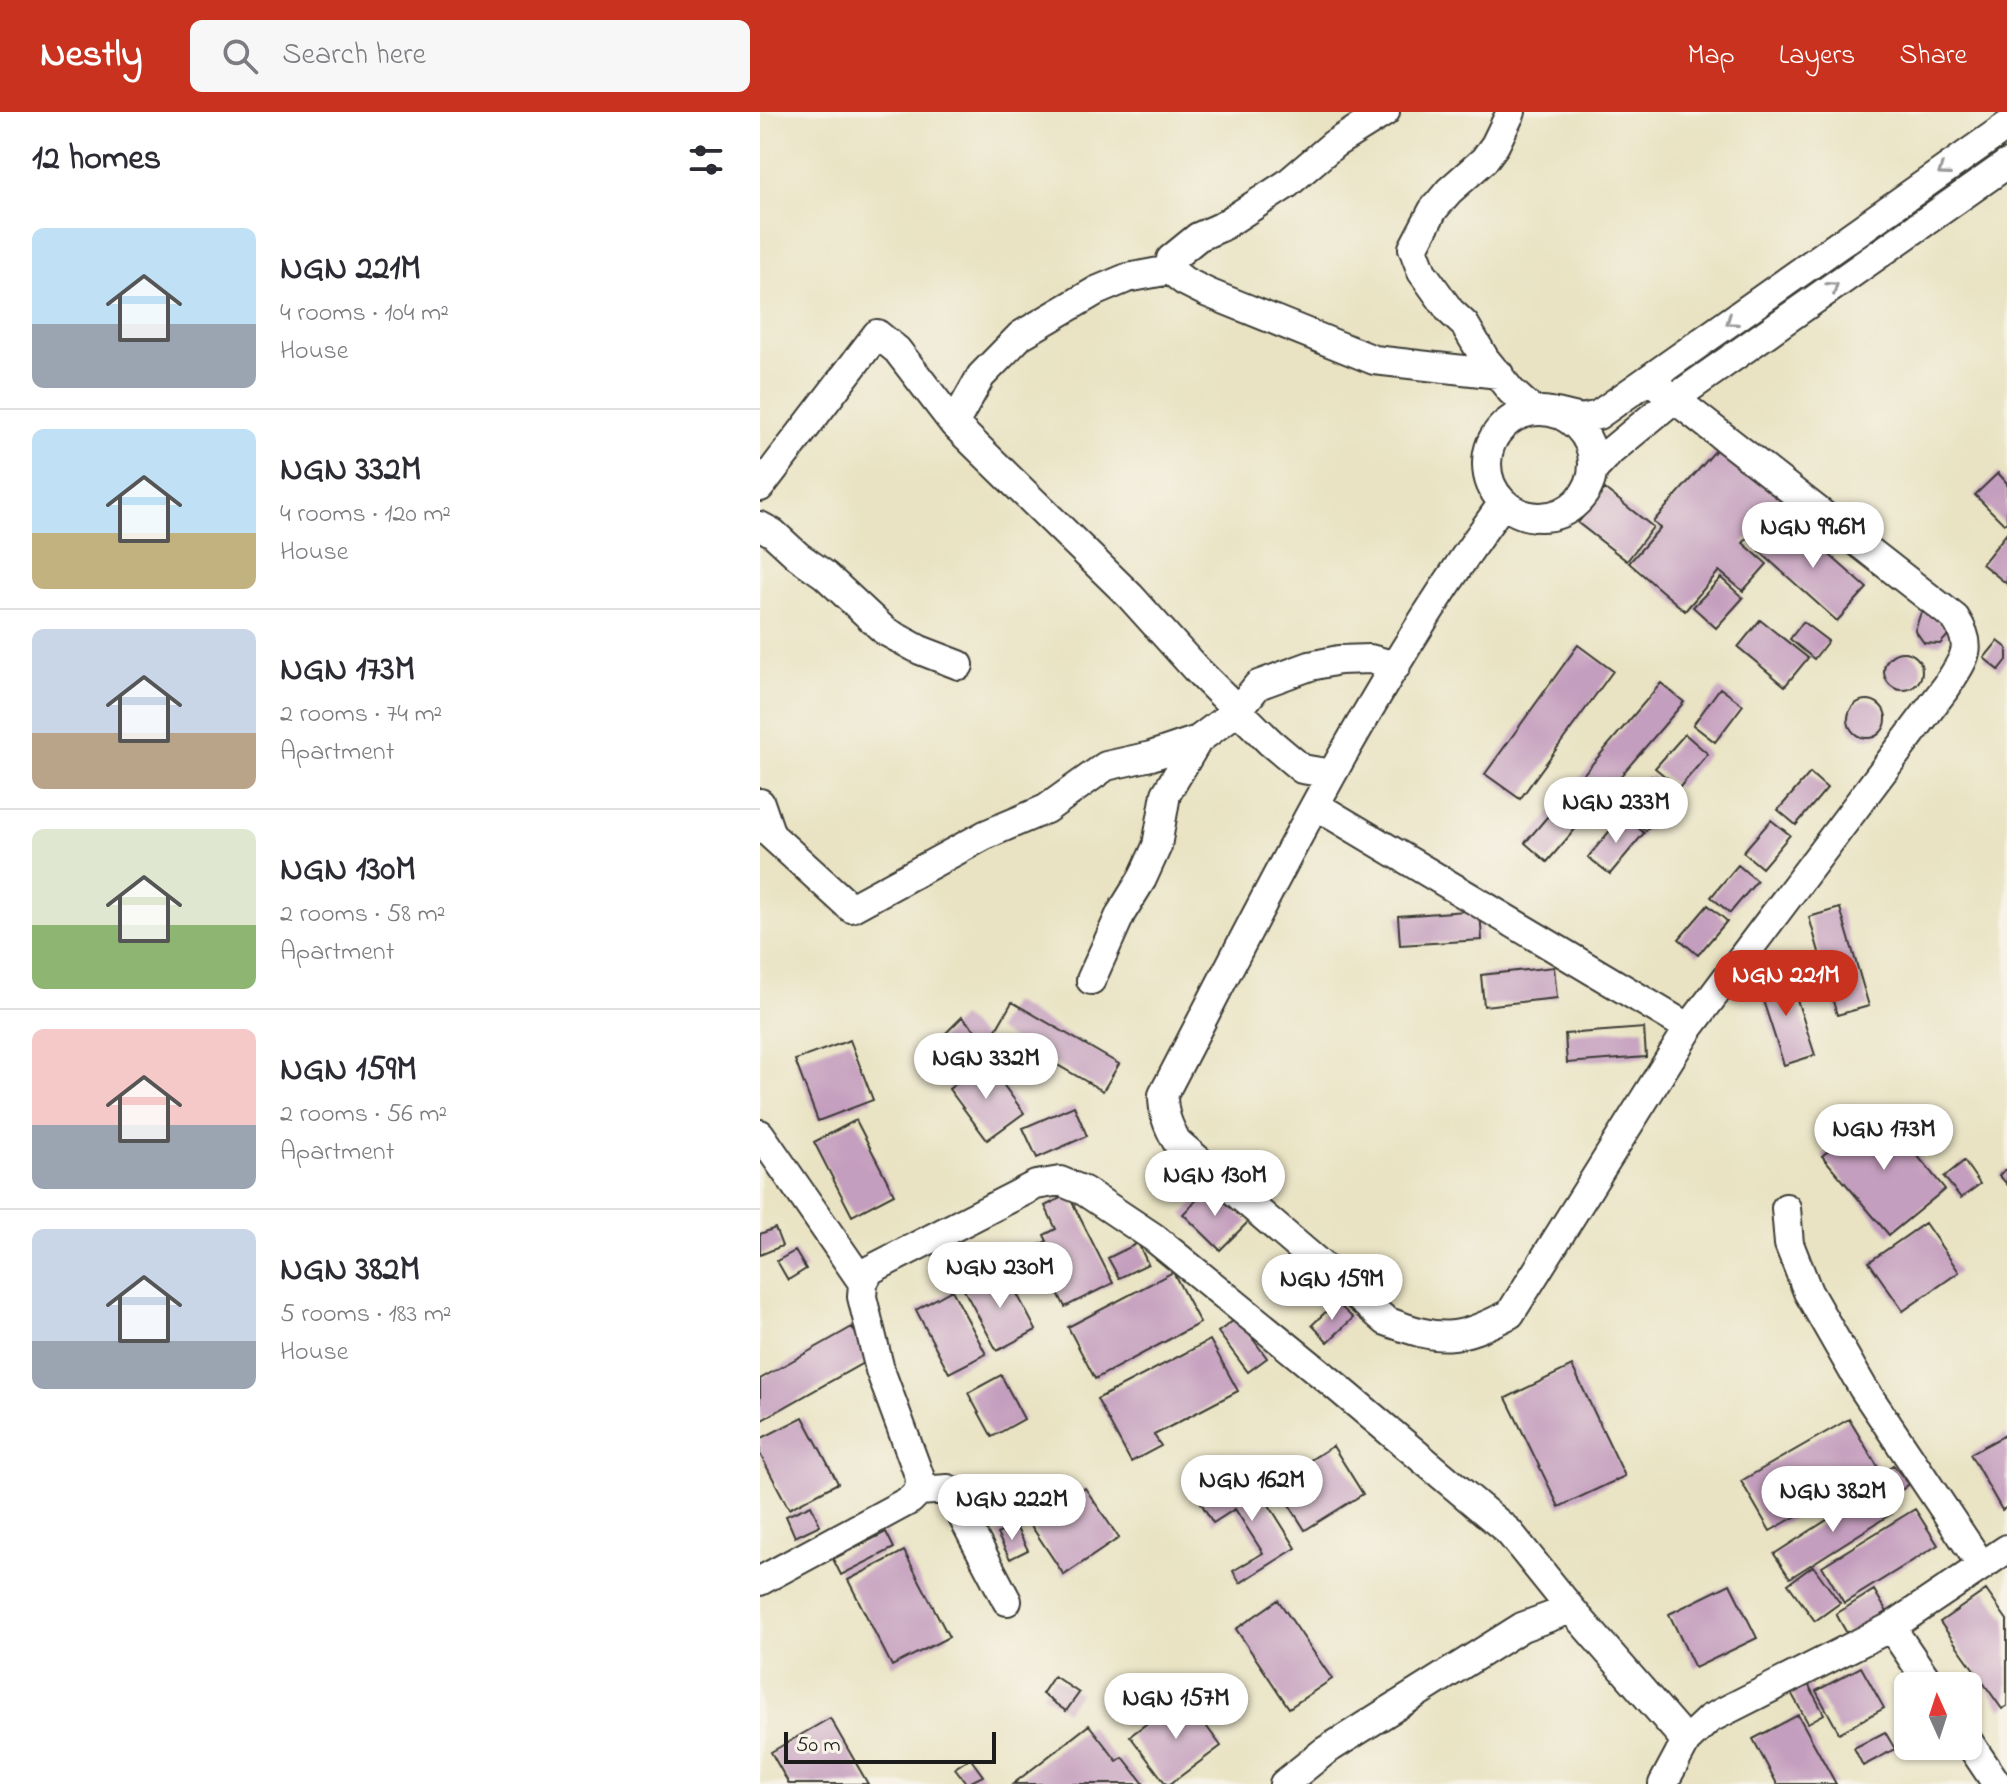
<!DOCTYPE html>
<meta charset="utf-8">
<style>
body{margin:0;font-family:"Indie Flower",sans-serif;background:#f7f7f7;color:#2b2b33;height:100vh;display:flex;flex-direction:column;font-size:30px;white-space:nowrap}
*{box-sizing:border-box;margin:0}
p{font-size:26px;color:#7c7c81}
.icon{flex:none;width:44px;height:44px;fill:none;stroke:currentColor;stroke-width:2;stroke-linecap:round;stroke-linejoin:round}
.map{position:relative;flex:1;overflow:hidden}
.sheet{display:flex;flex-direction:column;background:#fff;width:760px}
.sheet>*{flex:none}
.needle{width:52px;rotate:357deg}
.controls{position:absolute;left:1134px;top:1560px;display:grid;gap:16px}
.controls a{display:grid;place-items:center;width:88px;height:88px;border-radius:12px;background:#fff;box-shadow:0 2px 6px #0004;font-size:40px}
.scale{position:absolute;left:24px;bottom:20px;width:212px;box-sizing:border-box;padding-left:8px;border:4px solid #1c1c1c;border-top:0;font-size:22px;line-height:28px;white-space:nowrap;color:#1c1c1c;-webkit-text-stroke:6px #f7f3e8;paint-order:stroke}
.price{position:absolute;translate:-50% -68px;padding:0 18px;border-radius:28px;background:#fff;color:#222;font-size:26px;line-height:52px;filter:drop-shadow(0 2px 4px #0008)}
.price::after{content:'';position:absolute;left:50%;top:48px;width:24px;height:18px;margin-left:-12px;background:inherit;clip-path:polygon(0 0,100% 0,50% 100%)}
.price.selected{background:#c8321e;color:#fff}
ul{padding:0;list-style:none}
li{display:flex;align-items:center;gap:24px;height:200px;padding:0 32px}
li+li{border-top:2px solid #e1e1e2}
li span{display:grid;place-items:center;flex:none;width:224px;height:160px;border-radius:12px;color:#555}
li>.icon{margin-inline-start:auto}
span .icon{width:96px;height:96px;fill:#fffc;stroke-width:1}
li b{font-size:34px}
h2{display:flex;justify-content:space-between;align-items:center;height:96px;padding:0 32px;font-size:34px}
header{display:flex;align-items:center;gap:48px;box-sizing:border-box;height:112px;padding:0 40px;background:#c8321e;color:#fff}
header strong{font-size:38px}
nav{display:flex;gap:44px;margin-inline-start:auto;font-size:28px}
.search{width:560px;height:72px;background:#f7f7f7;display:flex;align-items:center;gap:20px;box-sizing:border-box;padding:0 28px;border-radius:12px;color:#7c7c81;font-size:30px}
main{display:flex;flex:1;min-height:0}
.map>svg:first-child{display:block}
.building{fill:#c49ebe}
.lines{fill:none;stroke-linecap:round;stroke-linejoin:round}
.minor-casing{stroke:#3b3a35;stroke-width:32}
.minor{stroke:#fff;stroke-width:28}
.oneway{stroke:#999}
</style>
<header>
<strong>Nestly</strong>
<div class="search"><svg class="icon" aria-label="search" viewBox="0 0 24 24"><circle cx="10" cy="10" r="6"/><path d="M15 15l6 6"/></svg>Search here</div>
<nav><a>Map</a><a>Layers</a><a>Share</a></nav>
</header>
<main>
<section class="sheet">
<h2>12 homes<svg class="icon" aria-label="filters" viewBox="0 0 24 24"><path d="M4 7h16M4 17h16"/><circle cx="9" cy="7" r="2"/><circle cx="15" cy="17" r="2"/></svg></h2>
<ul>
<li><span style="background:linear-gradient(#bfe0f5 60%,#9aa5b1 0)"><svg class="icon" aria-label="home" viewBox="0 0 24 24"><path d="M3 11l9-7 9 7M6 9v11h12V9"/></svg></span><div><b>NGN 221M</b><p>4 rooms · 104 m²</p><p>House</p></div></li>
<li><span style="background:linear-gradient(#bfe0f5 65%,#c2b280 0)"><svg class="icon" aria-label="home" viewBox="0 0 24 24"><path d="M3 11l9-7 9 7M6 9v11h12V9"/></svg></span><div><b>NGN 332M</b><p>4 rooms · 120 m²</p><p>House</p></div></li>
<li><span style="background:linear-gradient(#c9d6e8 65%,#b9a48a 0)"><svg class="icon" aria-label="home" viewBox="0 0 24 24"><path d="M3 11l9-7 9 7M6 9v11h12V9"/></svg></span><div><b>NGN 173M</b><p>2 rooms · 74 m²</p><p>Apartment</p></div></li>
<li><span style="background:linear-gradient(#dfe7d0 60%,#8fb573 0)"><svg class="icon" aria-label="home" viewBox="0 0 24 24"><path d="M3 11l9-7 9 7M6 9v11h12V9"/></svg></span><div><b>NGN 130M</b><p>2 rooms · 58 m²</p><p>Apartment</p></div></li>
<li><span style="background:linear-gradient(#f6c9c9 60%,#9aa5b1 0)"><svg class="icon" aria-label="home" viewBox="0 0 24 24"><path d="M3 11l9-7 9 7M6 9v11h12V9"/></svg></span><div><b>NGN 159M</b><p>2 rooms · 56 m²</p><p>Apartment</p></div></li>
<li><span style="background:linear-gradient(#c9d6e8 70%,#9aa5b1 0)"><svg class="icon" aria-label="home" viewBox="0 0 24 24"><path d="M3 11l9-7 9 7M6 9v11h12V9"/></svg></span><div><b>NGN 382M</b><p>5 rooms · 183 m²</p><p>House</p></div></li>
</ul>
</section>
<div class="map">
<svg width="1247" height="1672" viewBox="0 0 1247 1672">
<rect width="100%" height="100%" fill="#f7f3e8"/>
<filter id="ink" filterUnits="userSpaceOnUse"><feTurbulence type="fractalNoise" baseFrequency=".0125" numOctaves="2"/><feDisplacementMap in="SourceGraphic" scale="16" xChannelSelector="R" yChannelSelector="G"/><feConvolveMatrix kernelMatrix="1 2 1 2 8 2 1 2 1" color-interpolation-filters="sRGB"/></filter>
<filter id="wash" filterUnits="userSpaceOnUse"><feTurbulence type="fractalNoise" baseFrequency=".006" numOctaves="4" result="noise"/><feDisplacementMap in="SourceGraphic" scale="32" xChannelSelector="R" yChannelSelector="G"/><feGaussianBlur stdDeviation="1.8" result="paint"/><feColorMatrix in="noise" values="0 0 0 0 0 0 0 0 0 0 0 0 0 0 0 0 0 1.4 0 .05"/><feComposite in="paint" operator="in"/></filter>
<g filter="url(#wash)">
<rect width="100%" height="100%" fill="#e9e3c3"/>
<g id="blocks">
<!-- building -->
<path class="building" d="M 962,331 L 1024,385 L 983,431 L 1007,452 L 983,479 L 959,459 L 925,499 L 869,451 L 900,416 L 893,410 Z
M 1238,361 L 1247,371 L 1247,410 L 1244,412 L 1215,383 Z
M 845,377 L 893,415 L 867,449 L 818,411 Z
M 1028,406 L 1107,476 L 1077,509 L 999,439 Z
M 1247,421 L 1247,472 L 1222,452 Z
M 961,466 L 983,486 L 956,516 L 933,495 Z
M 1166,498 L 1191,520 L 1180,532 L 1164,531 L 1155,518 L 1160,503 Z
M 1000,508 L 1048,546 L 1025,574 L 978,535 Z
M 1043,510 L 1068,529 L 1054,547 L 1030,527 Z
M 1238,529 L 1247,536 L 1247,548 L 1239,558 L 1224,546 Z
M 818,533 L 853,559 L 760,687 L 725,662 Z
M1124 559a19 19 0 1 1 38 0a19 19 0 1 1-38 0Z
M 901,571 L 924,590 L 787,750 L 765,731 Z
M 960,576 L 983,593 L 955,630 L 933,613 Z
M1088 607a19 19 0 1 1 38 0a19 19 0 1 1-38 0Z
M 925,622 L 948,642 L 919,676 L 895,656 Z
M 1050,661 L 1067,676 L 1036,713 L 1018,698 Z
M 891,664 L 915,685 L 886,719 L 862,699 Z
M 863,703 L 884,721 L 850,762 L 828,745 Z
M 1011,708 L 1030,723 L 1002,756 L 983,740 Z
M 978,753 L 997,769 L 970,801 L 951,785 Z
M 948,793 L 967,809 L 938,843 L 919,827 Z
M 1080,796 L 1109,894 L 1077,903 L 1049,805 Z
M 720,798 L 722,828 L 640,833 L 638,804 Z
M 794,855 L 797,886 L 724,894 L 721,863 Z
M 1028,860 L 1055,943 L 1024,953 L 997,870 Z
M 252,890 L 359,952 L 343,979 L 236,918 Z
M 202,905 L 229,932 L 191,970 L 164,943 Z
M 884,916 L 886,945 L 807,951 L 805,922 Z
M 90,928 L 113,988 L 58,1009 L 35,948 Z
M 226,949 L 264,1001 L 227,1028 L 189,977 Z
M 314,994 L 327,1024 L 277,1046 L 263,1016 Z
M 1119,997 L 1185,1077 L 1129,1123 L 1062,1044 Z
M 96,1008 L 134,1082 L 92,1104 L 54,1030 Z
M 1204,1049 L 1220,1072 L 1201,1086 L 1184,1065 Z
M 1247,1056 L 1247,1072 L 1239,1063 Z
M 450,1074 L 488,1110 L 460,1138 L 423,1102 Z
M 308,1082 L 353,1171 L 305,1195 L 275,1135 L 287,1129 L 284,1123 L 296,1117 L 285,1094 Z
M 1165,1111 L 1199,1160 L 1143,1199 L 1109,1150 Z
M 15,1116 L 22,1134 L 0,1143 L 0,1122 Z
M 378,1131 L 388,1152 L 359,1166 L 348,1146 Z
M 35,1139 L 46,1157 L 28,1168 L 17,1149 Z
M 244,1157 L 276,1218 L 237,1239 L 204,1178 Z
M 413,1160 L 440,1211 L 335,1267 L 308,1215 Z
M 192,1178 L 226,1242 L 189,1261 L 156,1198 Z
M 576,1190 L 593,1206 L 568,1230 L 552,1213 Z
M 477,1206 L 507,1246 L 488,1260 L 458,1220 Z
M 92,1215 L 110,1247 L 0,1309 L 0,1267 Z
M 450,1228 L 478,1279 L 394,1323 L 401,1334 L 371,1350 L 337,1287 Z
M 812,1254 L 865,1364 L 799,1395 L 746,1286 Z
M 241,1263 L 264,1307 L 232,1325 L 208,1281 Z
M 43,1305 L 78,1371 L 29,1397 L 0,1342 L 0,1327 Z
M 1089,1307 L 1119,1357 L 1010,1419 L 981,1369 Z
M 1247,1322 L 1247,1395 L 1242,1398 L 1210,1342 Z
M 573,1334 L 603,1382 L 545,1418 L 515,1370 Z
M 1133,1353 L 1149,1372 L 1134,1384 L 1118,1365 Z
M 489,1361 L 536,1436 L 480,1471 L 473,1459 L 503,1441 L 475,1397 L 453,1411 L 441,1391 Z
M 325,1376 L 359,1426 L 304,1463 L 270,1412 Z
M 1115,1377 L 1131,1402 L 1030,1466 L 1014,1442 Z
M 51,1393 L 60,1413 L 35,1425 L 26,1404 Z
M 1155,1397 L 1178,1433 L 1084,1491 L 1062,1454 Z
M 255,1413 L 268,1438 L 250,1447 L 237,1422 Z
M 126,1420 L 134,1436 L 81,1463 L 73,1447 Z
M 144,1439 L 189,1525 L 132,1554 L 88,1468 Z
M 1053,1454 L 1080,1491 L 1055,1509 L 1028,1472 Z
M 970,1472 L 997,1526 L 935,1556 L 909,1502 Z
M 1114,1478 L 1127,1500 L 1088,1523 L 1076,1502 Z
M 1226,1478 L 1247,1508 L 1247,1594 L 1242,1597 L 1180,1510 Z
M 518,1488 L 572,1567 L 529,1596 L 476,1517 Z
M 1101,1555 L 1124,1596 L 1079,1621 L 1056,1579 Z
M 294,1564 L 319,1581 L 306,1599 L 282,1582 Z
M 1046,1568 L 1064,1602 L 1048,1611 L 1029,1577 Z
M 424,1584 L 461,1634 L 410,1672 L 406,1672 L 370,1624 Z
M 1038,1603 L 1076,1672 L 1017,1672 L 993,1627 Z
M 70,1606 L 108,1672 L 29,1672 L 11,1640 Z
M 329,1613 L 357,1649 L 363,1645 L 384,1672 L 253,1672 Z
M 1125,1620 L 1135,1637 L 1103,1654 L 1094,1636 Z
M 210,1646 L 223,1664 L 207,1672 L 195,1656 Z"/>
</g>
</g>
<g filter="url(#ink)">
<use href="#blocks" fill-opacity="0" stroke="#3b3a35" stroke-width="2"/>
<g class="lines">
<!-- minor casing -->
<g class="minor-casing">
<path id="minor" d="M 625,0 L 574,32 L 527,72 L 461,115 L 438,125 L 411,147 L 410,158 L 424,169 L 448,181 L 614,248 L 739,262
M 751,0 L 735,33 L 724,48 L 689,79 L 673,98 L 653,136 L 662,160 L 690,199 L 705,213 L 725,247 L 751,279 L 773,299
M727 352a53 53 0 1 1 106 0a53 53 0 1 1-106 0Z
M 797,301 L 822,307 L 838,303 L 1247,14
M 194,312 L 221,264 L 261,223 L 336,179 L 367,166 L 410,158
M 834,357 L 851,339 L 915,286 L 1247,52
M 0,375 L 117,222 L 137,238 L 194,312 L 370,484 L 435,556 L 510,630 L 542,657 L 572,662
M 743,391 C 608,575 508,782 403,983 C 403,1002 408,1014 417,1030 L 626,1209 C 682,1230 696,1229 750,1202 L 929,916 L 1187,574 C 1204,546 1215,536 1195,506 L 889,267
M 0,414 L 13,421 L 38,444 L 65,463 L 125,519 L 160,538 L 199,553
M 0,691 L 11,723 L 91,796 L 225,723 L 286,697 L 346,654 L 391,644 L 438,628 L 478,598 L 498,573 L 550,554 L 579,548 L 610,547 L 636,554
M 555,693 L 929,916
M 331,868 L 361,801 L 382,767 L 397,734 L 406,682 L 438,628
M 0,1022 L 103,1171
M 1026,1096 L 1029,1132 L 1048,1180 L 1103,1276 L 1222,1454
M 159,1379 L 188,1377 L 247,1489
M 0,1469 L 150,1388 L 159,1379 L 160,1366 L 120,1258 L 102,1185 L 103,1171 L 110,1158 L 276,1073 L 300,1069 L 324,1079 L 393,1125 L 571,1270 L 749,1420 L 811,1497 L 926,1629
M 1131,1515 L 1171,1574
M 1208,1629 L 1237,1672
M 524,1672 L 565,1639 L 762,1515 L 811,1497
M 903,1672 L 926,1629 L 949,1607 L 1131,1515 L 1247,1437"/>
</g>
<!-- minor -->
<use href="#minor" class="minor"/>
</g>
<!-- one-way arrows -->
<defs><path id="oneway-chevron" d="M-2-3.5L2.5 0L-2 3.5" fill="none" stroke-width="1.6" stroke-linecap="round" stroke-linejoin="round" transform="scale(2)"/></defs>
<g class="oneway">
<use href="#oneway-chevron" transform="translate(1183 59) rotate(145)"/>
<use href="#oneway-chevron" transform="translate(1073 175) rotate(-35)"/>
<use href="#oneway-chevron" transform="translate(971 209) rotate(145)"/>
</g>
</g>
</svg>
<div class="controls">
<a><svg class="needle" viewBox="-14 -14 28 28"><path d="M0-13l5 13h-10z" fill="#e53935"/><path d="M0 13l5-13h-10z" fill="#7c7c81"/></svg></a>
</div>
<div class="scale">50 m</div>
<b class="price" style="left:1053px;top:458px">NGN 99.6M</b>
<b class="price" style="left:856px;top:733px">NGN 233M</b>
<b class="price selected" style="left:1026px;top:906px">NGN 221M</b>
<b class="price" style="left:226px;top:989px">NGN 332M</b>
<b class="price" style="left:1124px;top:1060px">NGN 173M</b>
<b class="price" style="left:455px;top:1106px">NGN 130M</b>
<b class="price" style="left:240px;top:1198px">NGN 230M</b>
<b class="price" style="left:572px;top:1210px">NGN 159M</b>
<b class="price" style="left:492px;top:1411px">NGN 162M</b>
<b class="price" style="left:1073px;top:1422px">NGN 382M</b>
<b class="price" style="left:252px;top:1430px">NGN 222M</b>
<b class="price" style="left:416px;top:1629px">NGN 157M</b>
</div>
</main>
